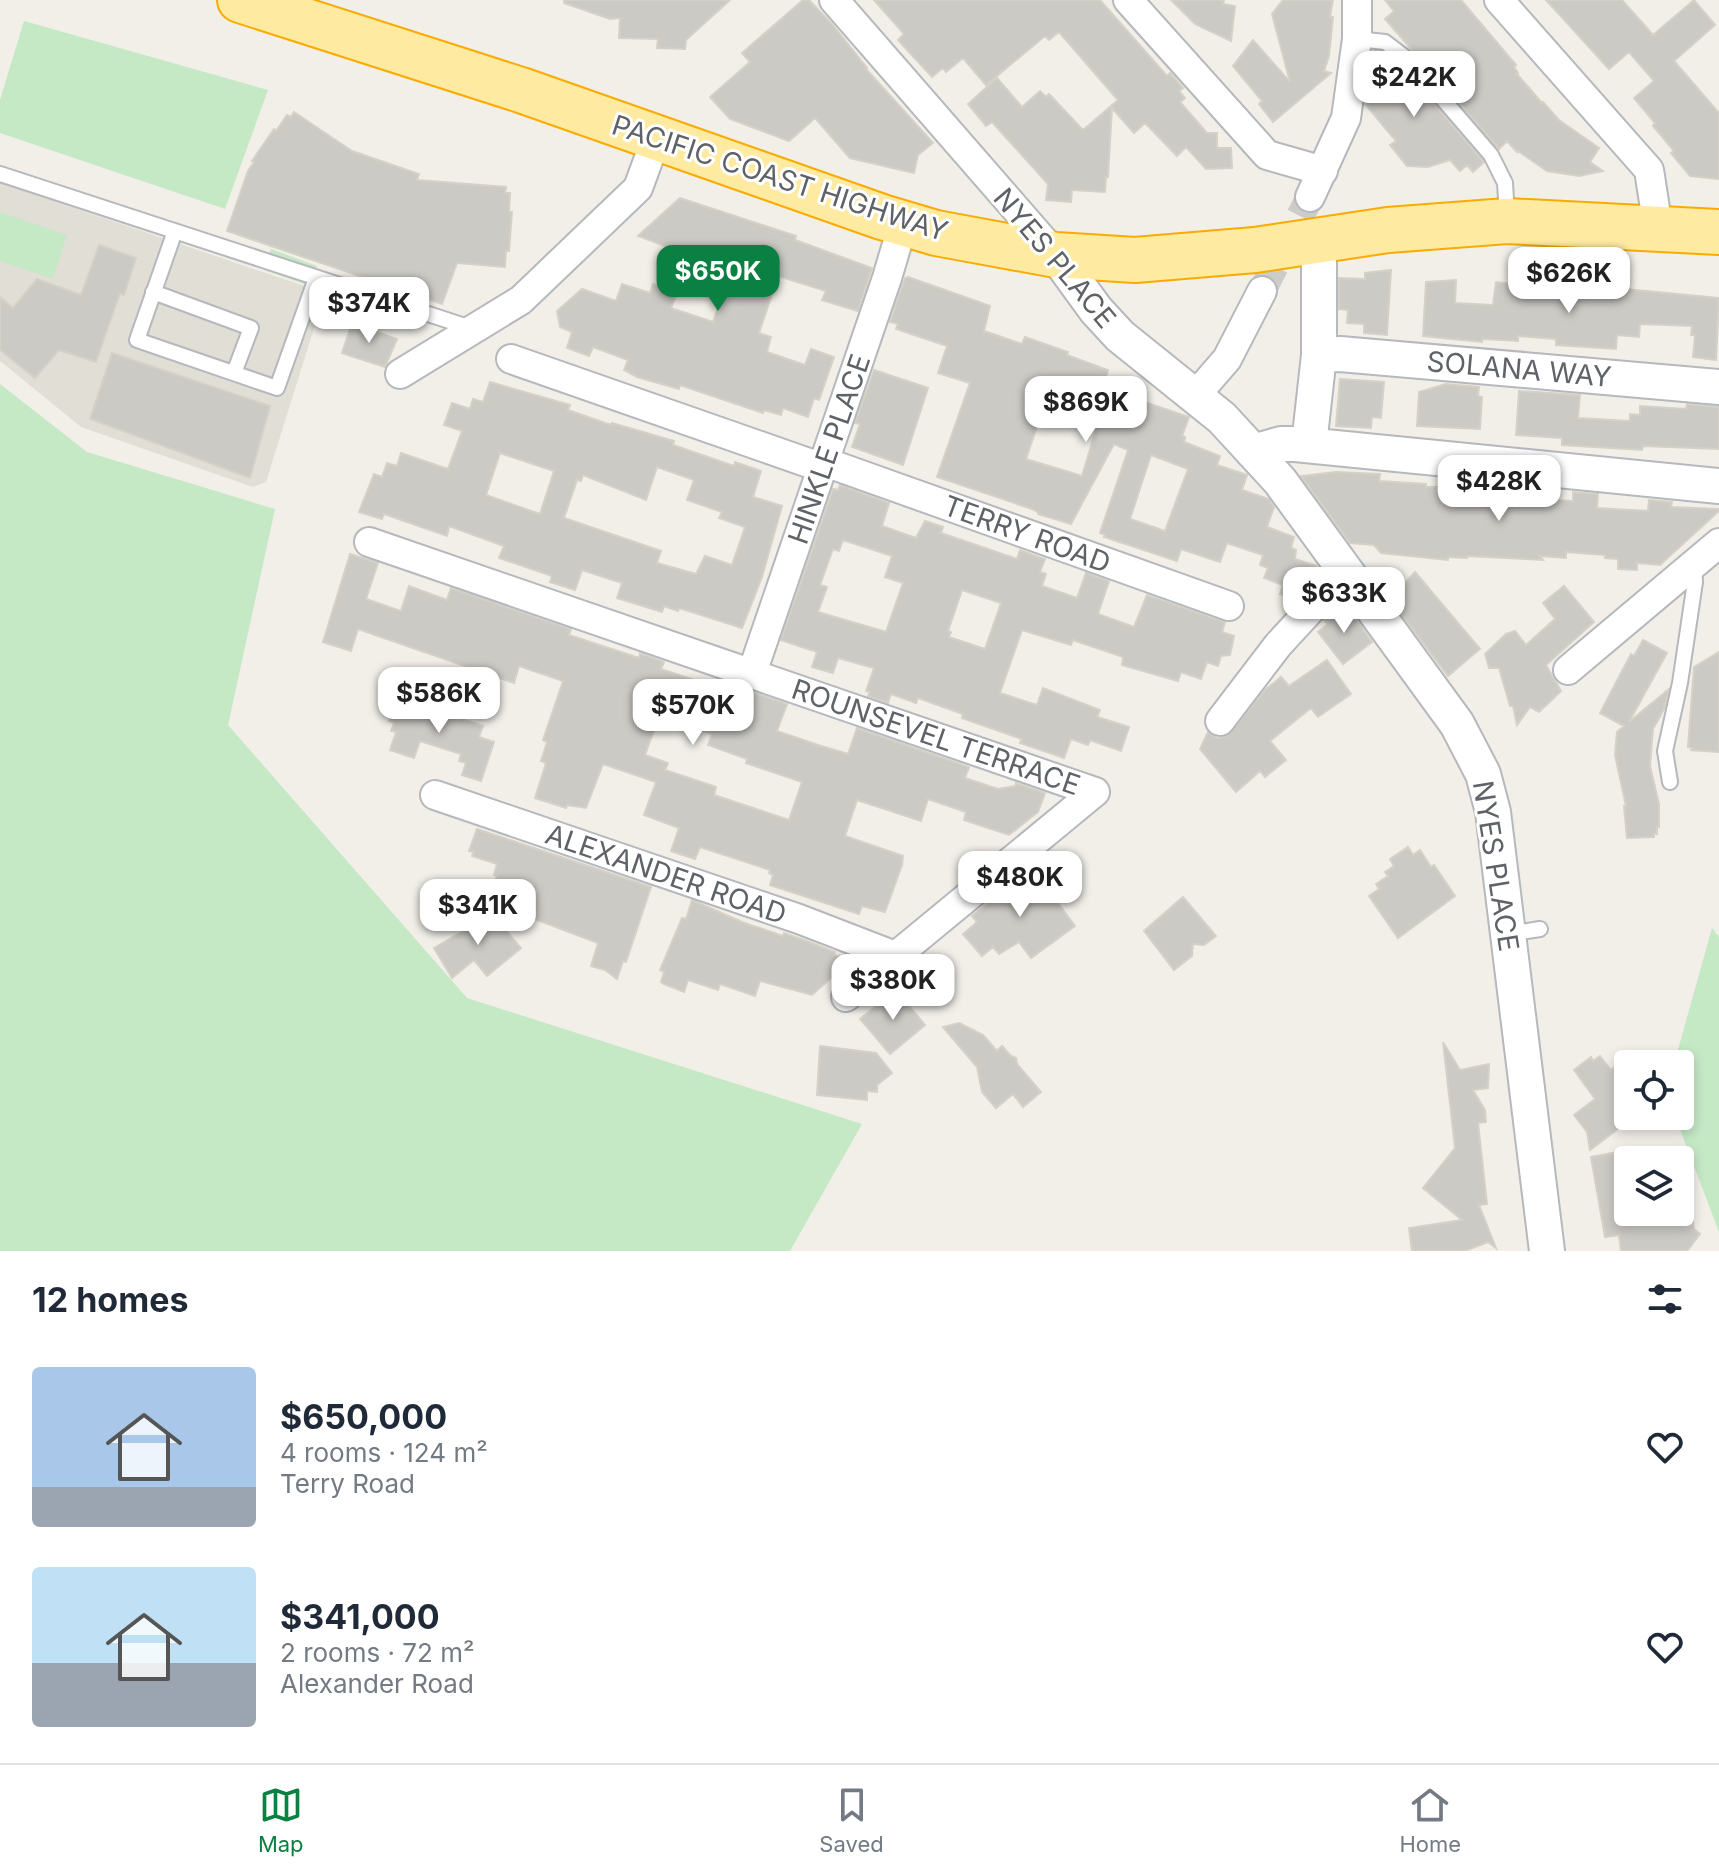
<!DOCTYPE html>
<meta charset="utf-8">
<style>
body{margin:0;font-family:Inter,sans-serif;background:#f6f6f7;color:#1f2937;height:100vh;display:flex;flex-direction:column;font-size:30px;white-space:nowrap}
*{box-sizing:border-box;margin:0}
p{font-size:26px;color:#747a83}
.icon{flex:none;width:44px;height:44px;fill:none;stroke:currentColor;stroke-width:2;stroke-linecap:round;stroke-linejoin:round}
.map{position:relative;height:1251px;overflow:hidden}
.sheet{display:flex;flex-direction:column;background:#fff;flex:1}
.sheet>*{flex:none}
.buttons{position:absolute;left:1614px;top:1050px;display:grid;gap:16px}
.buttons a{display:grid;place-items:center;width:80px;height:80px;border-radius:8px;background:#fff;box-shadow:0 4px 12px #0003;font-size:40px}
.price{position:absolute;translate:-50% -68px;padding:0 18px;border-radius:16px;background:#fff;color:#222;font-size:26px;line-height:52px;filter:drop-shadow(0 2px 4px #0008)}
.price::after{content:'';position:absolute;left:50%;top:48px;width:24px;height:18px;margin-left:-12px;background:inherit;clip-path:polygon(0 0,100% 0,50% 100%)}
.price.on{background:#0b8043;color:#fff}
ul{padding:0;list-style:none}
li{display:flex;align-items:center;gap:24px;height:200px;padding:0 32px}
li span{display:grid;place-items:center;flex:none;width:224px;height:160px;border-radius:8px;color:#555}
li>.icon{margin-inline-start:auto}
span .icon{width:96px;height:96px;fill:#fffc;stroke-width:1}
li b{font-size:34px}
h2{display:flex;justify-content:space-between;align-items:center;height:96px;padding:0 32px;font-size:34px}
.dock{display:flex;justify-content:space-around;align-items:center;height:112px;border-top:2px solid #e0e1e3;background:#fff;font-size:22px;color:#747a83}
.dock a{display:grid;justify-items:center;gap:4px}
.dock .on{color:#0b8043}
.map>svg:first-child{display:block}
.education{fill:#e1ded6}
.green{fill:#c5e8c5}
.building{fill:#cccac5;stroke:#d6d1c6;stroke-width:2;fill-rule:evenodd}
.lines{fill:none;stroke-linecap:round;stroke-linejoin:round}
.minor-tunnel{stroke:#ccccc8;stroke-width:28;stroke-dasharray:28 14;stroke-linecap:butt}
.service-casing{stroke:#b5b8bc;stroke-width:18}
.minor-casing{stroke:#b5b8bc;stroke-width:32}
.tertiary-casing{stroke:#b5b8bc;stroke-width:38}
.trunk-casing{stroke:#f9ab00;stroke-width:48}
.service{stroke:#fff;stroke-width:14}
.minor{stroke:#fff;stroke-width:28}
.tertiary{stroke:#fff;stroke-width:34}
.trunk{stroke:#feeaa1;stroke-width:44}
.labels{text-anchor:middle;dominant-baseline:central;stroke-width:6;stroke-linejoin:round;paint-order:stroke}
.street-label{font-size:28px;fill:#5f6368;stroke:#fff}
</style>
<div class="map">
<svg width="1719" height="1251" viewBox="0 0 1719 1251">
<rect width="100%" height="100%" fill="#f1efe8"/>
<!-- education -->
<path class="education" d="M 0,183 L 325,293 L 266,482 L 253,487 L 81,427 L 0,361 Z"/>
<!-- green -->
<path class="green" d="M 24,21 L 268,90 L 225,209 L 0,133 L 0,100 Z
M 0,212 L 67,235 L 53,279 L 0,261 Z
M 271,249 L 317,266 L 310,286 L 264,270 Z
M 0,384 L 87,452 L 275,509 L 228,725 L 467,998 L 862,1124 L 790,1251 L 0,1251 Z
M 1712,928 L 1719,937 L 1719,1232 L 1675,1116 L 1680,1116 L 1680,1064 L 1674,1064 Z"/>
<!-- building -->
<path class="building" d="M 564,0 L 730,0 L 686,40 L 685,49 L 657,48 L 658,39 L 619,38 L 620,18 L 610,19 L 564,3 Z
M 803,0 L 809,0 L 831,23 L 867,68 L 866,69 L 933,143 L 918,155 L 914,173 L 850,158 L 815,118 L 789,141 L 730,119 L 710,97 L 750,62 L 742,53 Z
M 874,0 L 1100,0 L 1167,76 L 1170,73 L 1183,88 L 1179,91 L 1185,98 L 1180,102 L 1207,133 L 1217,133 L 1217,148 L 1231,148 L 1232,168 L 1206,169 L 1186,147 L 1177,156 L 1145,123 L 1134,133 L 1112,108 L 1108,177 L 1106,177 L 1105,192 L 1072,190 L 1071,202 L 1046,200 L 1048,184 L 992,122 L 986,126 L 968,104 L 997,78 L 1022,107 L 1040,91 L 1046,97 L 1049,94 L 1083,130 L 1118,100 L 1059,32 L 1049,40 L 1045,36 L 986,85 L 963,58 L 946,72 L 943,68 L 932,77 L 898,40 L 904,34 Z
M 1171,0 L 1224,0 L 1223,4 L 1235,6 L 1231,41 L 1195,24 Z
M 1283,0 L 1333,0 L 1330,17 L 1333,17 L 1329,56 L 1324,71 L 1331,73 L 1273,122 L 1259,104 L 1262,101 L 1233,66 L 1253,40 L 1290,82 L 1272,14 Z
M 1385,0 L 1461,0 L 1516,65 L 1514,67 L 1518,73 L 1517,74 L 1542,103 L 1543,102 L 1559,120 L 1599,148 L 1590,162 L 1603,171 L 1579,176 L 1547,171 L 1518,151 L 1517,152 L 1507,141 L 1499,149 L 1385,19 L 1394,11 Z
M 1546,0 L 1622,0 L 1653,35 L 1694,0 L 1715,25 L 1674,61 L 1719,113 L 1719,179 L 1690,176 L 1671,153 L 1674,151 L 1653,126 L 1655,123 L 1634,98 L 1654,81 L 1629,52 L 1609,69 Z
M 1374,51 L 1381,52 L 1403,68 L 1484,162 L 1473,172 L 1467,165 L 1460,171 L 1450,160 L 1428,167 L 1407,166 L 1390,145 L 1396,141 L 1365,104 Z
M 294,112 L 352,151 L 419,174 L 417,180 L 506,187 L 505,193 L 510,193 L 509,212 L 512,212 L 509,251 L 506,251 L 505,267 L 457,263 L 442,304 L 227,231 L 248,171 L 254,162 L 252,161 L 274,129 L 276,131 L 287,115 L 291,117 Z
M 680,198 L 796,236 L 795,240 L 872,268 L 858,311 L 822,300 L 826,291 L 778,276 L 759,333 L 771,337 L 767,352 L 805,365 L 811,349 L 834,357 L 819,400 L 814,398 L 808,417 L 783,408 L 781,415 L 764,410 L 763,413 L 680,385 L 679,389 L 637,377 L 624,370 L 628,360 L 593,347 L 589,356 L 567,348 L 572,332 L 560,327 L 557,311 L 582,289 L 616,301 L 622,284 L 650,293 L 653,284 L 677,293 L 671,308 L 713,322 L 727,280 L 711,275 L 715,265 L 638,236 Z
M 99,245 L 136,258 L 124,295 L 120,293 L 96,362 L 59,350 L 35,378 L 0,350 L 0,297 L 13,308 L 37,279 L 81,295 Z
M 1391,270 L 1387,335 L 1364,333 L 1364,324 L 1347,323 L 1348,310 L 1339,309 L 1339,278 L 1365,279 L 1365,273 Z
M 908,277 L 990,306 L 984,331 L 1022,344 L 1025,337 L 1068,352 L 1067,355 L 1108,370 L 1106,377 L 1123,382 L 1121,386 L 1134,392 L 1132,395 L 1137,397 L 1136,399 L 1189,417 L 1182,436 L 1185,437 L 1184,442 L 1220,456 L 1217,465 L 1247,475 L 1242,490 L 1269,499 L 1274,507 L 1267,527 L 1294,537 L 1291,548 L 1296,550 L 1295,559 L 1316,566 L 1309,586 L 1297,599 L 1280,594 L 1283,585 L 1264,578 L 1268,568 L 1260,565 L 1263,555 L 1227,543 L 1220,562 L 1181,549 L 1177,561 L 1104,537 L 1105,535 L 1100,533 L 1128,450 L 1114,444 L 1071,524 L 1038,514 L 1038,512 L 1032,509 L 937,477 L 970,383 L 938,373 L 947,346 L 896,329 L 898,324 L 890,322 L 905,278 ZM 1043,409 L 1096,429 L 1082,476 L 1026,459 ZM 1151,455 L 1188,469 L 1165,531 L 1130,519 Z
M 1456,280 L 1455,303 L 1493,305 L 1496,282 L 1559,289 L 1560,285 L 1594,286 L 1719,298 L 1716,360 L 1693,357 L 1695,335 L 1691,335 L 1692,326 L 1640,324 L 1639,337 L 1617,335 L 1616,349 L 1556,345 L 1556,339 L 1518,336 L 1518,341 L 1482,339 L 1482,342 L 1423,336 L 1426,282 Z
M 352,323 L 397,339 L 385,367 L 342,353 Z
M 112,353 L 270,406 L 250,478 L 90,419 Z
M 874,370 L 928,388 L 903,465 L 852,447 L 860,424 L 855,423 Z
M 1340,379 L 1384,382 L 1381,418 L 1372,417 L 1371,428 L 1336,426 Z
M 490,382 L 570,405 L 568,410 L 611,425 L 612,423 L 674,441 L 673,445 L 734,466 L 735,462 L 761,471 L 753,497 L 782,506 L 762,577 L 742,628 L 679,608 L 678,611 L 664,606 L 662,612 L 617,598 L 622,583 L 582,570 L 575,590 L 550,582 L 552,576 L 499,558 L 504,546 L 449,526 L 447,536 L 387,515 L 384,514 L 382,519 L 359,512 L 374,474 L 382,477 L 387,463 L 397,466 L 401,453 L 448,469 L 462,431 L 444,425 L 452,403 L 470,409 L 473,399 L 483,402 ZM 500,453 L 554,471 L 540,514 L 486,495 ZM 657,467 L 694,480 L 687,500 L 722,512 L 719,518 L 745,527 L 732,565 L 705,556 L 696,574 L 657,563 L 661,551 L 564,518 L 577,480 L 581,481 L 583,475 L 646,500 Z
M 1446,384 L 1479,387 L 1478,396 L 1482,397 L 1480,429 L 1417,426 L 1419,392 Z
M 1519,391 L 1580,395 L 1578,418 L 1630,421 L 1630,414 L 1640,415 L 1640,406 L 1686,409 L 1687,404 L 1719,407 L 1719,449 L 1643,446 L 1642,450 L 1562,445 L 1562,438 L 1516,435 Z
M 1336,472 L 1380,474 L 1379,481 L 1426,484 L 1426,487 L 1438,487 L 1437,491 L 1504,495 L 1504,502 L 1542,504 L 1542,499 L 1573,501 L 1573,492 L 1598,494 L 1597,508 L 1648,511 L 1649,500 L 1672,502 L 1671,507 L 1719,509 L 1719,511 L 1660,565 L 1637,563 L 1637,570 L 1618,569 L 1618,559 L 1605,558 L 1605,555 L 1566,552 L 1566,558 L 1540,556 L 1543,560 L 1467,556 L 1467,558 L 1448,557 L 1448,560 L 1381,553 L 1374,545 L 1350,543 L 1301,476 Z
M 840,485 L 889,503 L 882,526 L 916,538 L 925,521 L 943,527 L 941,533 L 1017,559 L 1020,550 L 1045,559 L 1040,572 L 1046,574 L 1042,586 L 1077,598 L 1086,573 L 1109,581 L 1098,614 L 1134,627 L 1147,595 L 1225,622 L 1222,632 L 1234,636 L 1230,655 L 1221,656 L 1218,666 L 1207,662 L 1201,679 L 1181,672 L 1178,681 L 1122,665 L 1123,657 L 1073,640 L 1071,645 L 1022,630 L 1000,693 L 1037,705 L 1043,688 L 1100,710 L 1097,717 L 1129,727 L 1121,751 L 1090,740 L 1088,745 L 1071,739 L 1064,758 L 1020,743 L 1022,739 L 962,718 L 963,714 L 918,698 L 916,703 L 891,694 L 888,703 L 868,696 L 870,692 L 866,691 L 874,668 L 838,658 L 833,673 L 812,667 L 817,652 L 781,640 L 833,489 L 838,490 ZM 843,540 L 892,556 L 885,577 L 903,583 L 886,632 L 818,612 L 827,587 L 820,585 L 833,549 L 839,551 ZM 962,590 L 1001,603 L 985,649 L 949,637 L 951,632 L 948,631 Z
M 350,554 L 378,563 L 366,599 L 401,611 L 409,586 L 447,600 L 451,588 L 571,629 L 569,635 L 639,658 L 640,653 L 664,662 L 661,669 L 727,691 L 729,684 L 787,704 L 777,731 L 818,745 L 848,754 L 857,728 L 969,767 L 965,778 L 998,789 L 1015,786 L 1016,783 L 1045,793 L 1038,812 L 1009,835 L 964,820 L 966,812 L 928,799 L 921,821 L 857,800 L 845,836 L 903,856 L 902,865 L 885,912 L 862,906 L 859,914 L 770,885 L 773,875 L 769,873 L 770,870 L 700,847 L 695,859 L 671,851 L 679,828 L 644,815 L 656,782 L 603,764 L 586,808 L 567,805 L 566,808 L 535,798 L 546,763 L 541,761 L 547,742 L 543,740 L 563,681 L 519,666 L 514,683 L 358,629 L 351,651 L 323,642 ZM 659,716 L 712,734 L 708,745 L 747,759 L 746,763 L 802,782 L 789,820 L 714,795 L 716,787 L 665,770 L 668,763 L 645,755 Z
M 1415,572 L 1480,649 L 1448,676 L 1390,599 Z
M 1564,586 L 1594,622 L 1546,665 L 1561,691 L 1539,712 L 1530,707 L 1517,725 L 1513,706 L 1510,706 L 1499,668 L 1489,668 L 1485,654 L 1506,634 L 1515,631 L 1526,645 L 1555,619 L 1543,603 Z
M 1346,605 L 1372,642 L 1343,664 L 1318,632 L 1328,624 L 1324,620 L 1327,617 Z
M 1643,640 L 1667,653 L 1629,722 L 1669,689 L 1664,709 L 1653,729 L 1650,766 L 1659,804 L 1659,827 L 1657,827 L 1657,834 L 1654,834 L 1654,837 L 1627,838 L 1624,806 L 1626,806 L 1615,755 L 1617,732 L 1624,726 L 1600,713 L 1631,654 L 1634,656 Z
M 1719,652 L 1719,752 L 1691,750 L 1692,748 L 1688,747 L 1694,667 Z
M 1327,660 L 1351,694 L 1318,717 L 1311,708 L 1270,741 L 1286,760 L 1265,777 L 1260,771 L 1236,792 L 1200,749 L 1208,732 L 1217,738 L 1227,736 L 1265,690 L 1281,677 L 1289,686 Z
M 398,695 L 432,706 L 431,709 L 483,726 L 479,737 L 494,742 L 481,781 L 462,775 L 466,763 L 459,761 L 461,754 L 420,741 L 414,758 L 390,750 L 396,732 L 391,731 L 394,723 L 389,721 Z
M 477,829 L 651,887 L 626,962 L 623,961 L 617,979 L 605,970 L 591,966 L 598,943 L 495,904 L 500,889 L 493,887 L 497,876 L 494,875 L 497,864 L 472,856 L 474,852 L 469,851 Z
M 1408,847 L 1413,855 L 1420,850 L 1431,867 L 1434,865 L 1455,896 L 1398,938 L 1369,896 L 1379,889 L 1376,884 L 1388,876 L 1385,872 L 1394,866 L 1390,859 Z
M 1028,871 L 1035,880 L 1037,878 L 1044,884 L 1075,926 L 1031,958 L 1019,942 L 999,954 L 993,947 L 982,956 L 963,934 L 977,922 L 972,916 Z
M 1183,897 L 1216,936 L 1204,945 L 1193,944 L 1192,956 L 1174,970 L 1144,931 Z
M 692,900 L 742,922 L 783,936 L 784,933 L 807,941 L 835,952 L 834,955 L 843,958 L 840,970 L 812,995 L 760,981 L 755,996 L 720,984 L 718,990 L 688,980 L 684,992 L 664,984 L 661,982 L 664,972 L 660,970 L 682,918 L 686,919 Z
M 492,914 L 521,948 L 487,976 L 474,960 L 452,978 L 434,948 Z
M 896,990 L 925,1025 L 890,1054 L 860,1019 Z
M 959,1023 L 983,1035 L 997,1051 L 1002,1046 L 1011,1056 L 1016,1058 L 1017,1064 L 1041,1092 L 1023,1107 L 1013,1094 L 996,1108 L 982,1092 L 977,1067 L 943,1027 Z
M 1443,1042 L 1460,1070 L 1489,1064 L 1488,1088 L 1473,1090 L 1485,1110 L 1486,1122 L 1478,1123 L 1487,1204 L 1479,1205 L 1496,1248 L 1488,1242 L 1465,1251 L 1412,1251 L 1409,1228 L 1462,1220 L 1423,1188 L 1455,1148 Z
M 820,1046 L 876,1053 L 892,1073 L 877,1085 L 877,1092 L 867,1091 L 867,1100 L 817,1095 Z
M 1600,1056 L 1611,1070 L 1628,1056 L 1630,1120 L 1590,1150 L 1587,1132 L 1574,1115 L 1595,1099 L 1574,1070 L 1591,1057 L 1593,1061 Z
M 1628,1150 L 1628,1212 L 1685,1212 L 1687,1222 L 1693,1220 L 1694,1229 L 1700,1234 L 1687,1251 L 1621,1251 L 1619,1235 L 1605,1237 L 1591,1157 Z"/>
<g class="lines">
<!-- minor-tunnel -->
<path class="minor-tunnel" d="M 1262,291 L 1310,197"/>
<!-- service casing -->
<g class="service-casing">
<path id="service" d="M 1357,39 L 1385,42 L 1410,61 L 1491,155 L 1505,183 L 1507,216
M 0,174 L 471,328
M 175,231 L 137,340 L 277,388 L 316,278
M 153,292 L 251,328 L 234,373
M 1670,782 L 1665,751 L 1680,683 L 1695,582 L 1694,564
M 1508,934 L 1540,929"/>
</g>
<!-- minor casing -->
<g class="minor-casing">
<path id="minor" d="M 834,0 L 1056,255
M 1128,0 L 1267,155 L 1323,171
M 1499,0 L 1649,170 L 1658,228
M 1310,197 L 1346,118 L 1357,39 L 1357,0
M 511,359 L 823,468
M 400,374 L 521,300 L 638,188 L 656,139
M 1195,396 L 1227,359 L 1262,291
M 825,462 L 1229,606
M 369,542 L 1095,792
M 1568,670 L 1719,543
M 752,673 L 887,278 L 903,224
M 1220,721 L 1278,645 L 1347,570
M 435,795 L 799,919 L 895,956
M 846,997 L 1095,792"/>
</g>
<!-- tertiary casing -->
<g class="tertiary-casing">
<path id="tertiary" d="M 1056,255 L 1096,310 L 1120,336 L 1222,418 L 1280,481 L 1457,724 L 1483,774 L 1493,812 L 1547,1251
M 1319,355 L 1340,354 L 1719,387
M 1309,445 L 1319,355 L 1319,241
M 1253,452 L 1281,444 L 1295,444 L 1719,486"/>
</g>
<!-- trunk casing -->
<g class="trunk-casing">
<path id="trunk" d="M 240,0 L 521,90 L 882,217 L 936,233 L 1056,255 L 1135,260 L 1255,250 L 1388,230 L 1507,221 L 1719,232"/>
</g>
<!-- service -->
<use href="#service" class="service"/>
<!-- minor -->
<use href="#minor" class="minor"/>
<!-- tertiary -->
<use href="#tertiary" class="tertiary"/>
<!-- trunk -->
<use href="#trunk" class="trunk"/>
</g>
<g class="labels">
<!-- street labels -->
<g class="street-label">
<text transform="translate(780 178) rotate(18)">PACIFIC COAST HIGHWAY</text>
<text transform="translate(1055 258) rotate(50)">NYES PLACE</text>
<text transform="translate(1519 369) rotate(5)">SOLANA WAY</text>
<text transform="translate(829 449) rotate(-71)">HINKLE PLACE</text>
<text transform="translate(1027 534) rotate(20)">TERRY ROAD</text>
<text transform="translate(936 737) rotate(19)">ROUNSEVEL TERRACE</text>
<text transform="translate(1496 866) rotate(81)">NYES PLACE</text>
<text transform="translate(666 874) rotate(19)">ALEXANDER ROAD</text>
</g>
</g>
</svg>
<div class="buttons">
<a><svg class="icon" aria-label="locate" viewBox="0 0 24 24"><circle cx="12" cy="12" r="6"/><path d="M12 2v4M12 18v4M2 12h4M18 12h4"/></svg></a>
<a><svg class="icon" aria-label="layers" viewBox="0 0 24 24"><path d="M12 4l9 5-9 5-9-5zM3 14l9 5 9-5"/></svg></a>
</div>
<b class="price" style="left:1414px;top:119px">$242K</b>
<b class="price on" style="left:718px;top:313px">$650K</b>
<b class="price" style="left:1569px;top:315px">$626K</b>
<b class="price" style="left:369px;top:345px">$374K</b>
<b class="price" style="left:1086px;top:444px">$869K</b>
<b class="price" style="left:1499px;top:523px">$428K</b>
<b class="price" style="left:1344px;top:635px">$633K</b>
<b class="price" style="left:439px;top:735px">$586K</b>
<b class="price" style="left:693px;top:747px">$570K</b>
<b class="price" style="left:1020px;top:919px">$480K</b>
<b class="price" style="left:478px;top:947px">$341K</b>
<b class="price" style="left:893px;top:1022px">$380K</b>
</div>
<section class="sheet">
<h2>12 homes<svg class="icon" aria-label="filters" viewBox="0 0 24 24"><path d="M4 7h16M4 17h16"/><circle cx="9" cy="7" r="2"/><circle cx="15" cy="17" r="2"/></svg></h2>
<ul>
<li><span style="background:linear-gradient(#a9c7e8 75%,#9aa5b1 0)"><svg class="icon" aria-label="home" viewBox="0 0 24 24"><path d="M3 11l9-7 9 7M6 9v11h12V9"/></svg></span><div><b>$650,000</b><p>4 rooms · 124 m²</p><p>Terry Road</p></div><svg class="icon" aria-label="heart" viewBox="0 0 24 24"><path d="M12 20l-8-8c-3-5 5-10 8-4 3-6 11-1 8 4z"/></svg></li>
<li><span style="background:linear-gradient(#bfe0f5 60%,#9aa5b1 0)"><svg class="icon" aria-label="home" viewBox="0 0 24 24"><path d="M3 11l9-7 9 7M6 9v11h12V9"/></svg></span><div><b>$341,000</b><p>2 rooms · 72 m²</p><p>Alexander Road</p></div><svg class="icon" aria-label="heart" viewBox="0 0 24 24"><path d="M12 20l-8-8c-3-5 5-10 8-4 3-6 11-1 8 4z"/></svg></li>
</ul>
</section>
<nav class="dock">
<a class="on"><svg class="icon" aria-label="map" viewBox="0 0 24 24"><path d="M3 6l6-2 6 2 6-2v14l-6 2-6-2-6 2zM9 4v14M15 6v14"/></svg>Map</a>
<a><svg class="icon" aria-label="saved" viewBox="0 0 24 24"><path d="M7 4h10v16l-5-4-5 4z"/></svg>Saved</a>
<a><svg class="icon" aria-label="home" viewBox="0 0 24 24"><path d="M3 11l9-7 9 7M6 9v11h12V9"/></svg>Home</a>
</nav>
